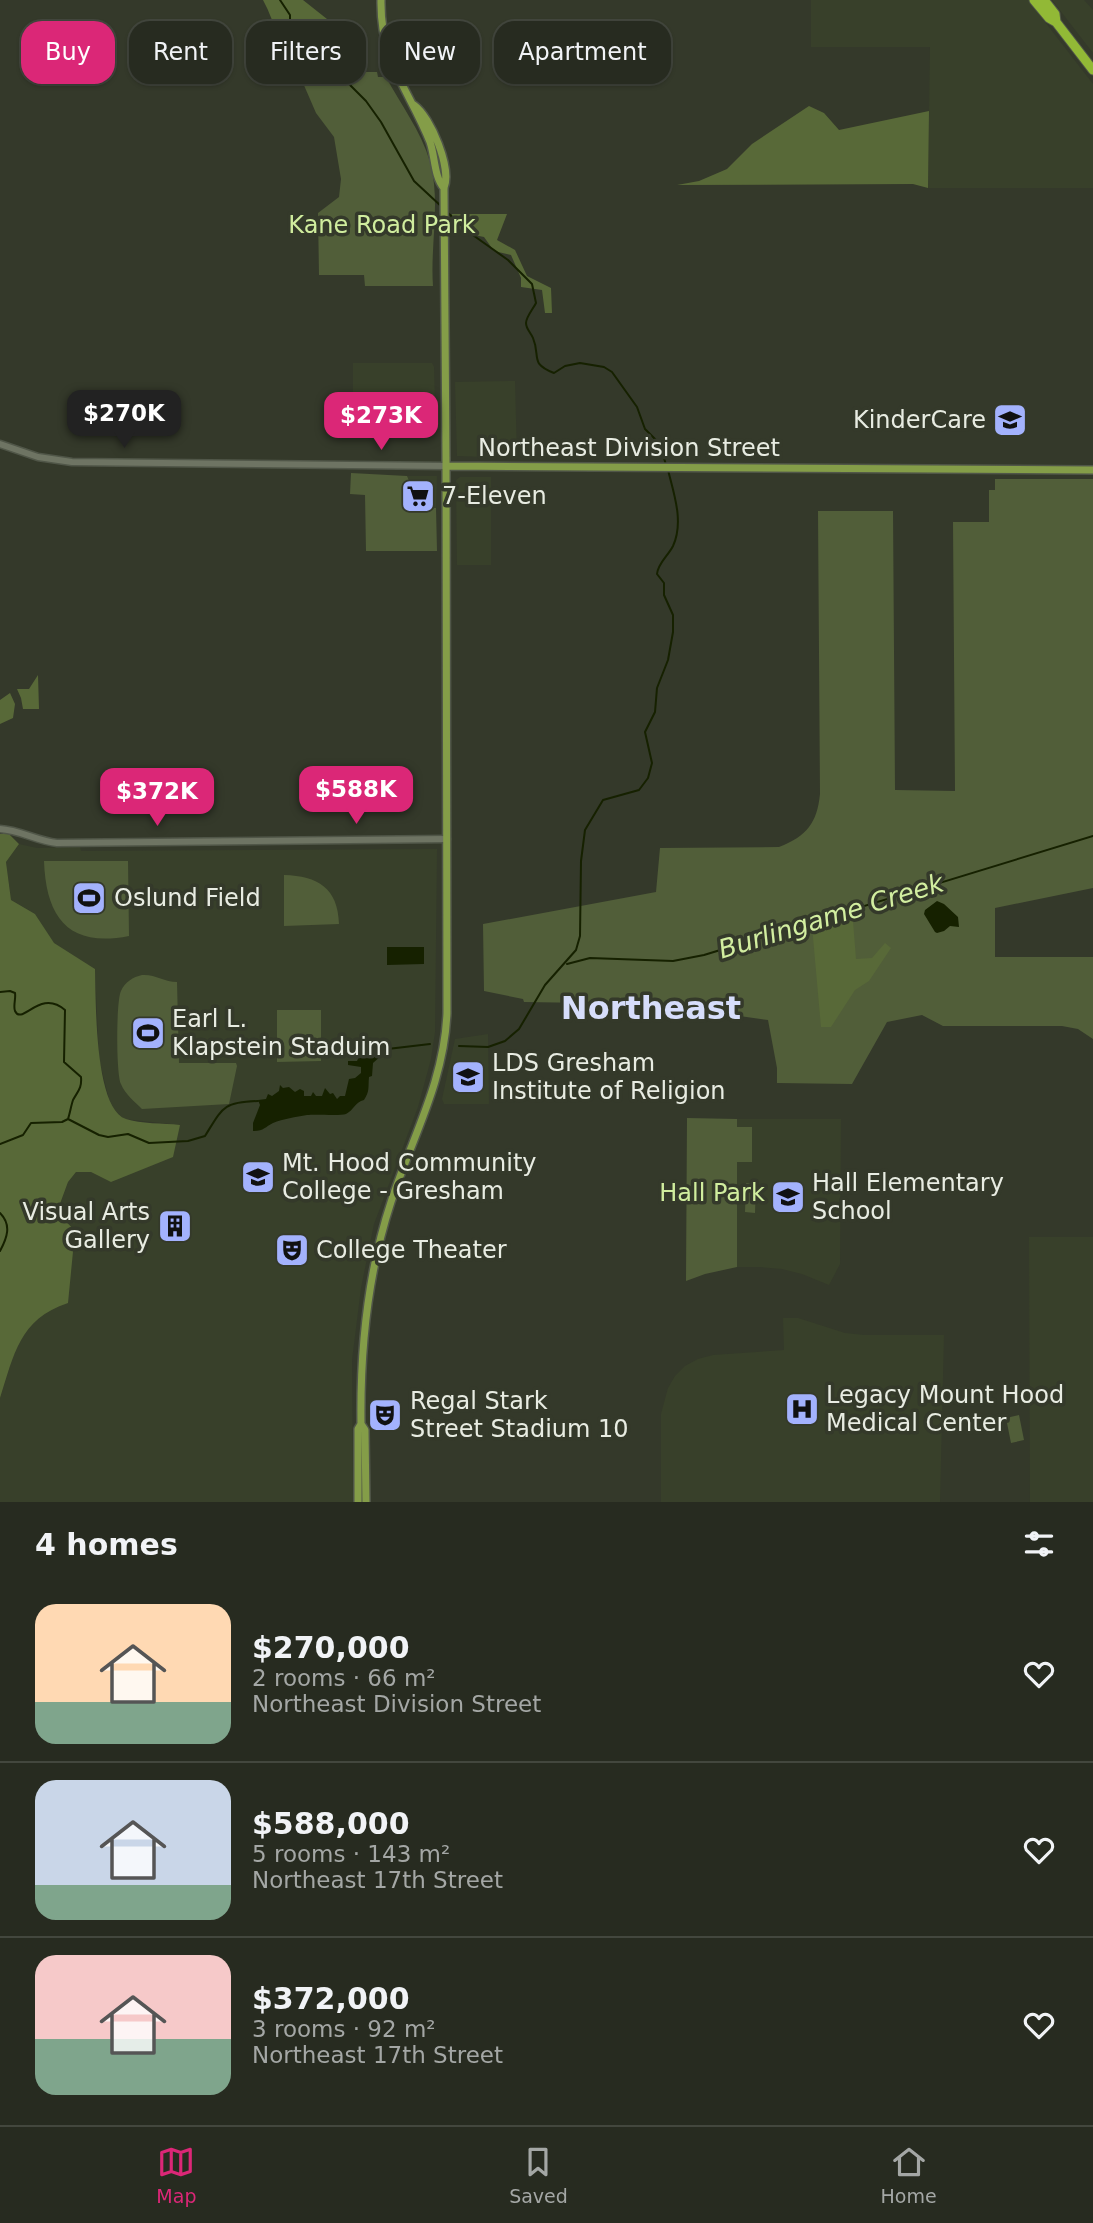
<!DOCTYPE html>
<meta charset="utf-8">
<style>
body{margin:0;font-family:"DejaVu Sans",sans-serif;background:#33372d;color:#f1f3f6;height:100vh;display:flex;flex-direction:column;font-size:26px;white-space:nowrap}
*{box-sizing:border-box;margin:0}
p{font-size:23px;color:#a4a7a5}
.icon{flex:none;width:38px;height:38px;fill:none;stroke:currentColor;stroke-width:2;stroke-linecap:round;stroke-linejoin:round}
.map{position:relative;height:1502px;overflow:hidden}
.panel{display:flex;flex-direction:column;background:#272b20;flex:1}
.panel>*{flex:none}
.banner{position:absolute;left:21px;top:21px;width:700px;height:63px;display:flex;gap:14px}
.price{position:absolute;translate:-50% -60px;padding:0 16px;border-radius:14px;background:#db2777;color:#fff;font-size:23px;line-height:46px;filter:drop-shadow(0 2px 4px #0008)}
.price::after{content:'';position:absolute;left:50%;top:42px;width:21px;height:16px;margin-left:-10px;background:inherit;clip-path:polygon(0 0,100% 0,50% 100%)}
.price.current{background:#222;color:#fff}
ul{padding:0;list-style:none}
li{display:flex;align-items:center;gap:21px;height:175px;padding:0 35px}
li+li{border-top:2px solid #43473e}
li span{display:grid;place-items:center;flex:none;width:196px;height:140px;border-radius:21px;color:#555}
li>.icon{margin-inline-start:auto}
span .icon{width:84px;height:84px;fill:#fffc;stroke-width:1}
li b{font-size:30px}
h2{display:flex;justify-content:space-between;align-items:center;height:84px;padding:0 35px;font-size:30px}
.chip{padding:0 24px;border-radius:21px;background:#272b20;box-shadow:0 2px 5px #0004,0 0 0 2px #43473e;font-size:24px;line-height:63px}
.chip.current{background:#db2777;color:#fff}
.tab-bar{display:flex;justify-content:space-around;align-items:center;height:98px;border-top:2px solid #43473e;background:#272b20;font-size:19px;color:#a4a7a5}
.tab-bar a{display:grid;justify-items:center;gap:4px}
.tab-bar .current{color:#db2777}
.map>svg:first-child{display:block}
.built{fill:#38402a}
.green{fill:#515e39}
.forest{fill:#586938}
.water{fill:#162100}
.lines{fill:none;stroke-linecap:round;stroke-linejoin:round}
.stream{stroke:#162100;stroke-width:2}
.secondary-casing{stroke:#505648;stroke-width:9}
.primary-casing{stroke:#505648;stroke-width:10}
.highway-casing{stroke:#505648;stroke-width:11}
.secondary{stroke:#6e7463;stroke-width:6}
.primary{stroke:#849d48;stroke-width:7}
.highway{stroke:#92b936;stroke-width:9}
.labels{text-anchor:middle;dominant-baseline:central;stroke-width:7;stroke-linejoin:round;paint-order:stroke}
.park-label{font-size:24px;fill:#d0ed9e;stroke:#34392a}
.poi-label{font-size:24px;fill:#e8ece2;stroke:#34392a;text-anchor:start}
.street-label{font-size:24px;fill:#e8ece2;stroke:#34392a}
.water-label{font-size:26px;font-style:italic;fill:#d2eea0;stroke:#34392a}
.district-label{font-size:32px;font-weight:bold;fill:#d6ddfa;stroke:#34392a}
</style>
<div class="map">
<svg width="1093" height="1502" viewBox="0 0 1093 1502">
<rect width="100%" height="100%" fill="#34392a"/>
<!-- built -->
<path class="built" d="M 811,0 L 1028,0 L 1093,84 L 1093,188 L 928,188 L 930,47 L 811,47 Z
M 1052,0 L 1084,0 L 1093,10 L 1093,53 Z
M 353,363 L 432,363 L 434,367 L 435,404 L 353,404 Z
M 515,381 L 517,458 L 457,456 L 455,382 Z
M 407,476 L 437,476 L 436,508 L 413,508 L 413,489 Z
M 460,477 L 491,477 L 491,565 L 457,565 L 456,480 Z
M 19,844 L 37,848 L 80,847 L 81,851 L 437,849 L 435,1032 L 431,1059 L 418,1107 L 374,1224 L 361,1288 L 352,1360 L 353,1502 L 0,1502 L 0,1398 L 15,1350 L 21,1337 L 32,1322 L 47,1311 L 68,1302 L 57,1212 L 68,1182 L 76,1172 L 91,1172 L 112,1182 L 180,1125 L 124,1119 L 111,1107 L 99,1059 L 95,969 L 53,943 L 35,914 L 11,900 L 6,862 Z
M 488,1034 L 489,1104 L 444,1104 L 442,1099 L 455,1039 Z
M 737,1119 L 841,1119 L 840,1264 L 829,1285 L 802,1274 L 782,1269 L 760,1267 L 737,1267 Z
M 1029,1237 L 1093,1237 L 1093,1502 L 1030,1502 Z
M 783,1318 L 798,1318 L 845,1333 L 864,1335 L 944,1335 L 940,1502 L 661,1502 L 661,1414 L 668,1388 L 675,1376 L 685,1366 L 698,1359 L 713,1355 L 784,1350 Z"/>
<!-- green -->
<path class="green" d="M 295,72 L 377,72 L 378,77 L 386,77 C 401,105 421,131 430,162 C 441,202 430,245 433,286 L 365,286 L 364,275 L 319,275 L 318,213 L 339,197 L 341,179 L 334,137 L 316,113 L 300,76 L 295,76 Z
M 351,473 L 407,476 L 413,489 L 413,508 L 436,508 L 437,551 L 366,551 L 365,495 L 350,494 Z
M 995,479 L 1093,479 L 1093,888 L 995,908 L 995,957 L 1093,957 L 1093,1039 L 1078,1029 L 1062,1026 L 943,1026 L 922,1015 L 887,1022 L 852,1084 L 777,1083 L 777,1068 L 768,1020 L 654,1004 L 524,1002 L 523,999 L 484,991 L 483,924 L 656,892 L 660,848 L 779,847 C 807,836 817,823 820,794 L 818,511 L 893,511 L 895,790 L 955,791 L 953,522 L 989,522 L 989,490 L 995,490 Z
M 44,861 L 128,861 L 129,936 C 69,948 46,918 44,861 Z
M 284,875 C 318,876 338,888 339,924 L 284,926 Z
M 142,975 C 155,974 164,982 177,982 L 179,1063 L 236,1063 L 237,1066 L 229,1104 L 142,1109 C 135,1102 125,1094 121,1084 C 116,1074 116,1001 121,991 C 125,982 133,977 142,975 Z
M 277,1010 L 321,1010 L 321,1061 L 277,1062 Z
M 687,1118 L 737,1119 L 737,1127 L 752,1127 L 752,1162 L 737,1162 L 737,1267 L 705,1274 L 686,1281 Z
M 746,1183 L 756,1183 L 755,1213 L 745,1212 Z
M 1019,1415 L 1024,1440 L 1011,1443 L 1006,1418 Z"/>
<!-- forest -->
<path class="forest" d="M 263,0 L 303,0 L 327,19 L 325,23 L 309,23 L 302,44 L 318,72 L 296,72 L 295,76 L 283,76 C 281,49 276,24 263,0 Z
M 809,106 L 824,113 L 839,130 L 929,111 L 928,188 L 913,184 L 677,185 L 699,181 L 727,169 L 752,144 Z
M 452,214 L 507,214 L 497,240 L 515,250 L 527,276 L 551,288 L 552,313 L 545,313 L 542,290 L 521,287 L 521,278 L 511,255 L 494,251 L 484,237 L 469,234 L 452,225 Z
M 38,675 L 39,709 L 23,709 L 21,698 L 17,689 L 29,689 Z
M 10,693 L 15,704 L 13,718 L 0,724 L 0,700 Z
M 0,834 L 9,834 L 19,844 L 6,862 L 11,900 L 35,914 L 54,943 L 95,969 C 96,999 94,1109 126,1119 C 140,1124 164,1123 180,1125 L 173,1157 L 111,1182 L 91,1172 L 76,1172 L 68,1182 L 57,1212 L 75,1231 L 68,1303 C 19,1319 14,1355 0,1398 Z
M 851,913 L 853,921 L 856,959 L 872,958 L 885,943 L 891,948 L 869,981 L 855,990 L 831,1027 L 821,1027 L 812,926 Z"/>
<!-- water -->
<path class="water" d="M 937,901 L 944,904 L 958,917 L 959,927 L 950,926 L 944,931 L 937,933 L 935,932 L 924,914 L 925,910 Z
M 387,947 L 424,947 L 424,964 L 387,965 Z
M 369,1045 L 370,1049 L 374,1049 L 377,1045 L 381,1049 L 382,1055 L 373,1063 L 372,1076 L 369,1077 C 368,1087 370,1091 364,1100 C 355,1102 354,1110 346,1114 C 340,1116 316,1114 307,1115 C 296,1117 283,1119 273,1123 C 265,1127 264,1131 253,1131 L 253,1123 L 260,1105 L 258,1100 L 266,1099 L 268,1094 L 272,1096 L 279,1091 L 280,1085 L 283,1088 L 289,1087 L 295,1092 L 300,1089 L 304,1091 L 304,1096 L 311,1096 L 313,1092 L 316,1096 L 322,1096 L 325,1088 L 330,1094 L 333,1093 L 337,1099 L 340,1096 L 345,1096 L 349,1079 L 355,1078 L 361,1073 L 361,1067 L 348,1065 L 348,1061 L 357,1061 L 364,1046 Z"/>
<g class="lines">
<!-- stream -->
<path class="stream" d="M 280,0 L 290,15 L 290,36 L 297,57 L 346,81 L 366,101 L 381,122 L 414,181 L 442,207
M 448,213 L 470,233 L 508,260 L 532,284 L 536,303 C 533,309 526,317 526,323 C 526,329 531,333 533,338 C 541,357 529,363 554,373 L 565,366 L 580,363 L 604,367 L 612,372 L 637,407 L 645,429 L 660,444 L 666,465
M 567,964 L 590,958 L 673,961 L 704,955 L 1093,836
M 0,992 L 10,991 L 15,993 C 16,999 13,1006 15,1011 C 22,1026 40,988 65,1010 L 64,1062 L 81,1077 C 82,1088 78,1091 73,1100 C 71,1106 70,1113 68,1119 L 62,1122 L 31,1123 L 23,1135 L 0,1144
M 459,1046 L 488,1047 L 505,1041 L 519,1029 L 545,985 L 576,950 L 580,936 L 581,861 L 585,830 L 603,800 L 639,790 L 648,778 L 652,763 L 645,732 L 655,712 L 657,688 L 668,660 L 673,632 L 673,615 L 664,595 L 664,583 L 657,574 C 658,563 668,556 673,546 C 684,522 674,494 668,470
M 379,1050 L 430,1044
M 68,1119 L 99,1135 L 108,1137 L 128,1134 L 149,1143 L 188,1141 L 205,1136 C 223,1107 223,1102 258,1101
M 0,1213 C 12,1225 7,1238 0,1251"/>
<!-- secondary casing -->
<g class="secondary-casing">
<path id="secondary" d="M 0,444 L 38,457 L 72,462 L 446,466
M 0,829 C 20,830 37,841 57,843 L 447,839"/>
</g>
<!-- primary casing -->
<g class="primary-casing">
<path id="primary" d="M 381,0 C 380,62 409,89 430,142 C 435,156 434,177 444,188
M 446,466 L 1093,470
M 361,1424 L 365,1430 L 366,1502
M 358,1502 L 358,1429 L 361,1424 C 360,1348 367,1275 391,1202 C 412,1137 444,1083 447,1013 L 446,457 L 444,188 C 452,169 431,117 414,105"/>
</g>
<!-- highway casing -->
<g class="highway-casing">
<path id="highway" d="M 1034,0 L 1049,18 L 1056,22
M 1044,0 L 1055,14 L 1056,22 L 1093,70"/>
</g>
<!-- secondary -->
<use href="#secondary" class="secondary"/>
<!-- primary -->
<use href="#primary" class="primary"/>
<!-- highway -->
<use href="#highway" class="highway"/>
</g>
<!-- icons -->
<defs>
<g id="school-square" transform="scale(1.75)"><rect x="-9" y="-9" width="18" height="18" rx="4" fill="#a3b2fd" stroke="#34392a"/><path d="M0-5L7-2L0 1L-7-2ZM-4 1L0 2.5L4 1V4Q0 6-4 4Z" fill="#111"/></g>
<g id="supermarket-square" transform="scale(1.75)"><rect x="-9" y="-9" width="18" height="18" rx="4" fill="#a3b2fd" stroke="#34392a"/><path d="M-6-5.5h2.5l.6 2H6L4.5 2H-2.5L-4.4-4H-6ZM-1.5 3.2a1.3 1.3 0 1 0 .1 0ZM3 3.2a1.3 1.3 0 1 0 .1 0Z" fill="#111"/></g>
<g id="stadium-square" transform="scale(1.75)"><rect x="-9" y="-9" width="18" height="18" rx="4" fill="#a3b2fd" stroke="#34392a"/><path d="M0-5a6.5 5 0 1 0 0 10a6.5 5 0 1 0 0-10ZM-3.5-1.8h7v3.6h-7Z" fill="#111"/></g>
<g id="university-square" transform="scale(1.75)"><rect x="-9" y="-9" width="18" height="18" rx="4" fill="#a3b2fd" stroke="#34392a"/><path d="M0-5L7-2L0 1L-7-2ZM-4 1L0 2.5L4 1V4Q0 6-4 4Z" fill="#111"/></g>
<g id="building-square" transform="scale(1.75)"><rect x="-9" y="-9" width="18" height="18" rx="4" fill="#a3b2fd" stroke="#34392a"/><path d="M-4-6H4V6H1V3H-1V6H-4ZM-2.5-4.3h1.7v1.8h-1.7ZM.8-4.3h1.7v1.8H.8ZM-2.5-1h1.7V.8h-1.7ZM.8-1h1.7V.8H.8Z" fill="#111"/></g>
<g id="theatre-square" transform="scale(1.75)"><rect x="-9" y="-9" width="18" height="18" rx="4" fill="#a3b2fd" stroke="#34392a"/><path d="M-5-5.5Q0-4 5-5.5V0Q5 5 0 6Q-5 5-5 0ZM-3.3-2.5H-1v1.5H-3.3ZM1-2.5H3.3v1.5H1ZM-2.8 1Q0 5.5 2.8 1Z" fill="#111"/></g>
<g id="hospital-square" transform="scale(1.75)"><rect x="-9" y="-9" width="18" height="18" rx="4" fill="#a3b2fd" stroke="#34392a"/><path d="M-5-5h3v3.5h4V-5h3V5h-3V1.5h-4V5h-3Z" fill="#111"/></g>
</defs>
<g fill-rule="evenodd">
<use href="#school-square" x="1010" y="420"/>
<use href="#supermarket-square" x="418" y="496"/>
<use href="#stadium-square" x="89" y="898"/>
<use href="#stadium-square" x="148" y="1033"/>
<use href="#university-square" x="468" y="1077"/>
<use href="#university-square" x="258" y="1177"/>
<use href="#school-square" x="788" y="1197"/>
<use href="#building-square" x="175" y="1226"/>
<use href="#theatre-square" x="292" y="1250"/>
<use href="#hospital-square" x="802" y="1409"/>
<use href="#theatre-square" x="385" y="1415"/>
</g>
<g class="labels">
<!-- park labels -->
<g class="park-label">
<text x="382" y="225">Kane Road Park</text>
<text x="712" y="1193">Hall Park</text>
</g>
<!-- poi labels -->
<g class="poi-label">
<text x="986" y="420" text-anchor="end">KinderCare</text>
<text x="442" y="496">7-Eleven</text>
<text x="114" y="898">Oslund Field</text>
<text x="172" y="1019">Earl L.<tspan x="172" dy="28">Klapstein Staduim</tspan></text>
<text x="492" y="1063">LDS Gresham<tspan x="492" dy="28">Institute of Religion</tspan></text>
<text x="282" y="1163">Mt. Hood Community<tspan x="282" dy="28">College - Gresham</tspan></text>
<text x="812" y="1183">Hall Elementary<tspan x="812" dy="28">School</tspan></text>
<text x="150" y="1212" text-anchor="end">Visual Arts<tspan x="150" dy="28">Gallery</tspan></text>
<text x="316" y="1250">College Theater</text>
<text x="826" y="1395">Legacy Mount Hood<tspan x="826" dy="28">Medical Center</tspan></text>
<text x="410" y="1401">Regal Stark<tspan x="410" dy="28">Street Stadium 10</tspan></text>
</g>
<!-- street labels -->
<g class="street-label">
<text x="629" y="448">Northeast Division Street</text>
</g>
<!-- water labels -->
<g class="water-label">
<text transform="translate(831 916) rotate(-17)">Burlingame Creek</text>
</g>
<!-- district labels -->
<g class="district-label">
<text x="651" y="1008">Northeast</text>
</g>
</g>
</svg>
<b class="price current" style="left:124px;top:450px">$270K</b>
<b class="price" style="left:381px;top:452px">$273K</b>
<b class="price" style="left:356px;top:826px">$588K</b>
<b class="price" style="left:157px;top:828px">$372K</b>
<div class="banner">
<a class="chip current">Buy</a>
<a class="chip">Rent</a>
<a class="chip">Filters</a>
<a class="chip">New</a>
<a class="chip">Apartment</a>
</div>
</div>
<section class="panel">
<h2>4 homes<svg class="icon" aria-label="filters" viewBox="0 0 24 24"><path d="M4 7h16M4 17h16"/><circle cx="9" cy="7" r="2"/><circle cx="15" cy="17" r="2"/></svg></h2>
<ul>
<li><span style="background:linear-gradient(#ffd9b3 70%,#7fa58c 0)"><svg class="icon" aria-label="home" viewBox="0 0 24 24"><path d="M3 11l9-7 9 7M6 9v11h12V9"/></svg></span><div><b>$270,000</b><p>2 rooms · 66 m²</p><p>Northeast Division Street</p></div><svg class="icon" aria-label="heart" viewBox="0 0 24 24"><path d="M12 20l-8-8c-3-5 5-10 8-4 3-6 11-1 8 4z"/></svg></li>
<li><span style="background:linear-gradient(#c9d6e8 75%,#7fa58c 0)"><svg class="icon" aria-label="home" viewBox="0 0 24 24"><path d="M3 11l9-7 9 7M6 9v11h12V9"/></svg></span><div><b>$588,000</b><p>5 rooms · 143 m²</p><p>Northeast 17th Street</p></div><svg class="icon" aria-label="heart" viewBox="0 0 24 24"><path d="M12 20l-8-8c-3-5 5-10 8-4 3-6 11-1 8 4z"/></svg></li>
<li><span style="background:linear-gradient(#f6c9c9 60%,#7fa58c 0)"><svg class="icon" aria-label="home" viewBox="0 0 24 24"><path d="M3 11l9-7 9 7M6 9v11h12V9"/></svg></span><div><b>$372,000</b><p>3 rooms · 92 m²</p><p>Northeast 17th Street</p></div><svg class="icon" aria-label="heart" viewBox="0 0 24 24"><path d="M12 20l-8-8c-3-5 5-10 8-4 3-6 11-1 8 4z"/></svg></li>
</ul>
</section>
<nav class="tab-bar">
<a class="current"><svg class="icon" aria-label="map" viewBox="0 0 24 24"><path d="M3 6l6-2 6 2 6-2v14l-6 2-6-2-6 2zM9 4v14M15 6v14"/></svg>Map</a>
<a><svg class="icon" aria-label="saved" viewBox="0 0 24 24"><path d="M7 4h10v16l-5-4-5 4z"/></svg>Saved</a>
<a><svg class="icon" aria-label="home" viewBox="0 0 24 24"><path d="M3 11l9-7 9 7M6 9v11h12V9"/></svg>Home</a>
</nav>
